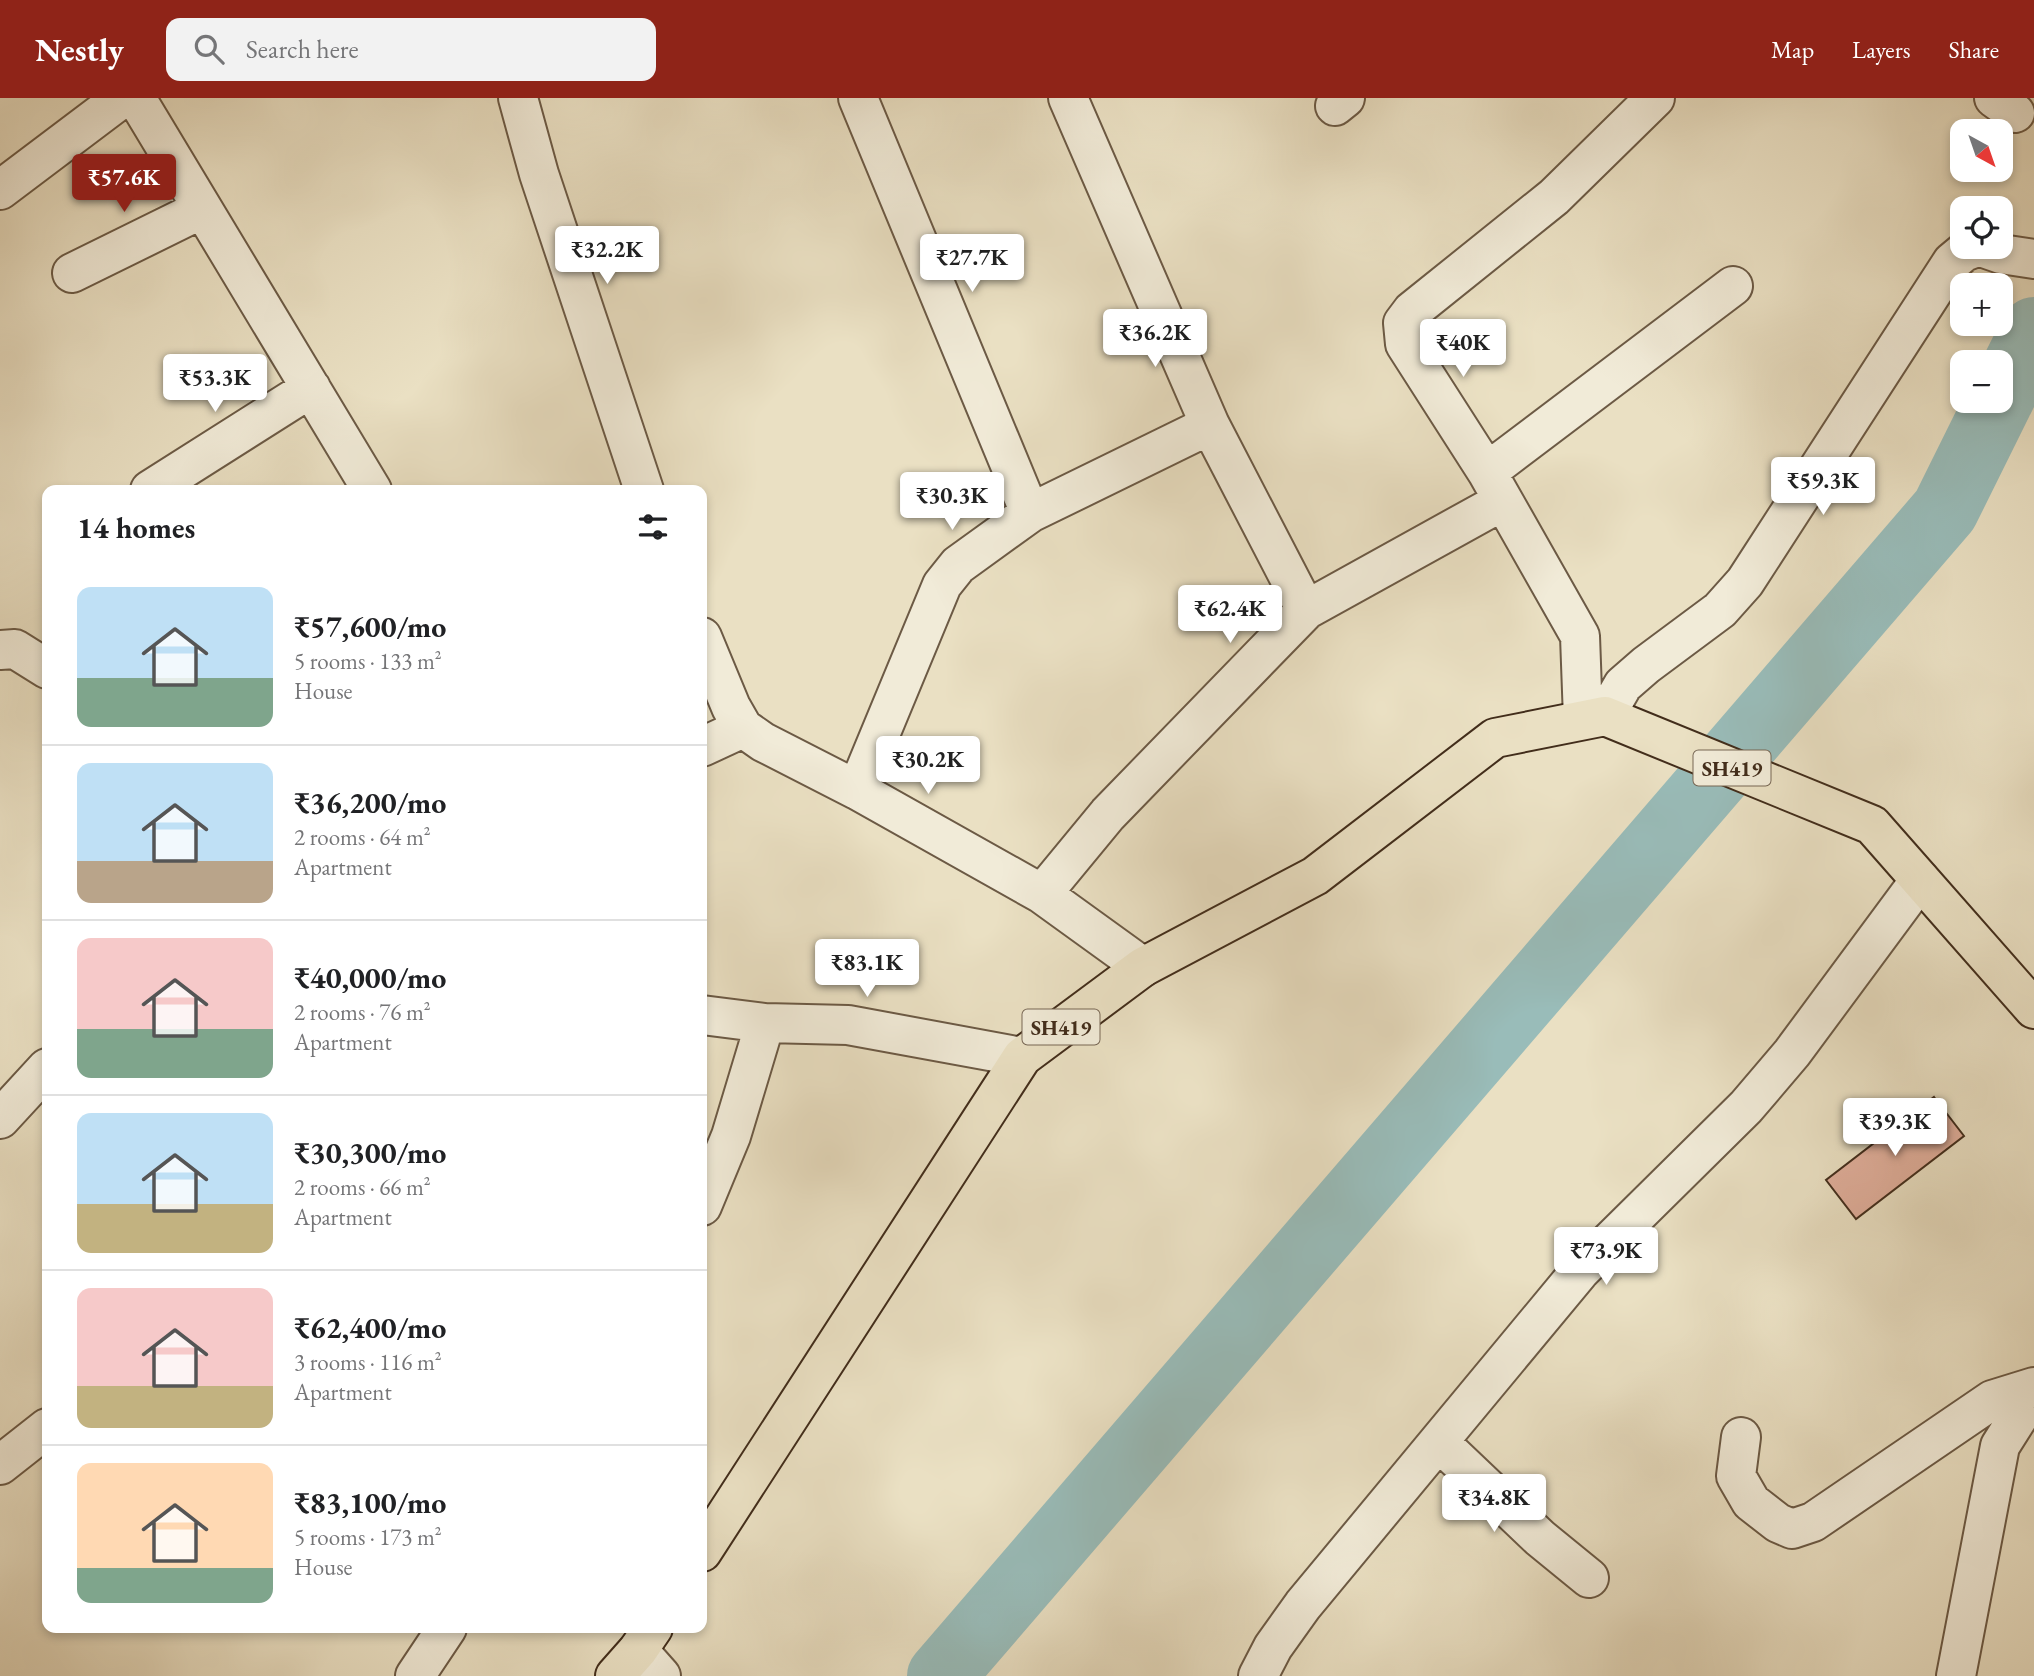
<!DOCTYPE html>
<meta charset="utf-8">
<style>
body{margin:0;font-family:"EB Garamond",serif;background:#f2f2f2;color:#202124;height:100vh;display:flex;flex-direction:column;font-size:26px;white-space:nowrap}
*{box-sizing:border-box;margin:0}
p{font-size:23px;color:#757577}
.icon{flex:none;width:38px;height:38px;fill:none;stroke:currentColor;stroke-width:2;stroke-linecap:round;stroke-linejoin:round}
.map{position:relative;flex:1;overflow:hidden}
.sheet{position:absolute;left:42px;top:387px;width:665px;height:1148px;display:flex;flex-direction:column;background:#fff;border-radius:14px;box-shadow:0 4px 10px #0003}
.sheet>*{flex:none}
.needle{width:46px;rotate:140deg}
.controls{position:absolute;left:1950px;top:21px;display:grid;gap:14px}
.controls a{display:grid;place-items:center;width:63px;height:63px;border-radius:14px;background:#fff;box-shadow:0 4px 10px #0003;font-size:35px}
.price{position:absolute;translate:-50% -60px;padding:0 16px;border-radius:7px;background:#fff;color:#222;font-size:23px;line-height:46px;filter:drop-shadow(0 2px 4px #0008)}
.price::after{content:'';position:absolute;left:50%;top:42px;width:21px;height:16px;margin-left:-10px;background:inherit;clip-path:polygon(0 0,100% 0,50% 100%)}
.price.active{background:#8f2418;color:#fff}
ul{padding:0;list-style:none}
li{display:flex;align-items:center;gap:21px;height:175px;padding:0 35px}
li+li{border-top:2px solid #e0e0e0}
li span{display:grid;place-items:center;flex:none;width:196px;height:140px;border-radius:14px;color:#555}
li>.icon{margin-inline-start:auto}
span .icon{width:84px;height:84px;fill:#fffc;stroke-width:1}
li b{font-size:30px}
h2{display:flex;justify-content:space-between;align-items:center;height:84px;padding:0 35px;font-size:30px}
header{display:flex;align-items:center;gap:42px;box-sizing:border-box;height:98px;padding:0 35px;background:#8f2418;color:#fff}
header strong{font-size:33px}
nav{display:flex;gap:38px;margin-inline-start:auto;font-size:24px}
.search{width:490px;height:63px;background:#f2f2f2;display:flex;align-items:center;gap:18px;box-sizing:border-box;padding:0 24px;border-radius:14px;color:#757577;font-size:26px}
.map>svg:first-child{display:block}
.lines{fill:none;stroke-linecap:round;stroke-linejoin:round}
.river{stroke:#99bcb9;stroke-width:68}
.building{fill:#e0ae9b;stroke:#422d1b;stroke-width:2}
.minor-casing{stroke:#6c5a45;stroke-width:42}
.major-casing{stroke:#422d1b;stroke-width:42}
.minor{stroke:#f1ebd8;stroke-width:38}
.major{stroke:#eae0c3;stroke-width:38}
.labels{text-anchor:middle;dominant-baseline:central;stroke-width:6;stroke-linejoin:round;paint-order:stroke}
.shield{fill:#f1ebd8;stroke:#766654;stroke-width:2}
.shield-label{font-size:21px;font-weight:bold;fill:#422d1b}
</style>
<header>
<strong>Nestly</strong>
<div class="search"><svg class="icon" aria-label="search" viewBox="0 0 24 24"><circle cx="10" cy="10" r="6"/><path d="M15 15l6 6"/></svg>Search here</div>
<nav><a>Map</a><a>Layers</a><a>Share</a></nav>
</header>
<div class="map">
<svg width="2034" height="1578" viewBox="0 0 2034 1578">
<rect width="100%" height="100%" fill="#eae0c3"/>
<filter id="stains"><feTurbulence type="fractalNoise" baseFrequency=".00286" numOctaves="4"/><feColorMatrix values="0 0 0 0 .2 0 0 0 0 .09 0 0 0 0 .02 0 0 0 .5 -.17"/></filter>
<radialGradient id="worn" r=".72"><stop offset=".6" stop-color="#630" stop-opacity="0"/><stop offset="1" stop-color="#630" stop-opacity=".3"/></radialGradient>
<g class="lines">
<!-- river -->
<path class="river" d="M 2000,301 L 2034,233
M 941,1578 L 1945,412 L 1999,303"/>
</g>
<!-- building -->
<path class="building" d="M 1934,999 L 1964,1038 L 1856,1121 L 1826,1082 Z"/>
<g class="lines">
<!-- minor casing -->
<g class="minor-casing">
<path id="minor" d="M 136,0 L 372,392
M 518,0 L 539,76 L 644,392
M 858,0 L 1030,415
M 1068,0 L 1210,327 L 1306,512
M 1994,0 L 2015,15
M 1335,8 L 1345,0
M 0,92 L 122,0
M 1981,149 L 2001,156 L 2034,161
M 72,175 L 202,111
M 1487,374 L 1733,188
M 150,392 L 311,290
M 702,539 L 731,609 L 743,630 L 763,644 L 857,692 L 1042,796 L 1143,869
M 0,552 L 15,551 L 47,571
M 1605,618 L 1623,587 L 1646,567 L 1720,512 L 1745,484 L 1952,164 L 1964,154 L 1977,149
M 1583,621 L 1580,538 L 1487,374 L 1405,246 L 1403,225 L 1412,213 L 1554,99 L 1655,0
M 702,649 L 743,630
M 857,692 L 942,487 L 958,467 L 1030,415 L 1210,327
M 1042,796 L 1108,716 L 1306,512 L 1503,403
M 702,917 L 765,925 L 848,927 L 1022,959
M 0,1021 L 47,970
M 702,1108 L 731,1038 L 765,925
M 1741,1339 L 1736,1378 L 1751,1404 L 1778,1425 L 1792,1431 L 1813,1424 L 1992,1302 L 2034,1289
M 1439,1344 L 1540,1440 L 1589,1480
M 0,1367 L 47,1330
M 638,1552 L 661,1578
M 415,1578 L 447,1530
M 1258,1578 L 1273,1549 L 1303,1507 L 1580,1173 L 1746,1009 L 1792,955 L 1920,782
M 1956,1578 L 2000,1348 L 2034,1294"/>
</g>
<!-- major casing -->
<g class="major-casing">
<path id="major" d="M 702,1454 L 1022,959 L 1143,869 L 1315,778 L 1495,640 L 1605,618 L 1872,727 L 2034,911
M 615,1578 L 638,1552 L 653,1530"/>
</g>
<!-- minor -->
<use href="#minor" class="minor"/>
<!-- major -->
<use href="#major" class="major"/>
</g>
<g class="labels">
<!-- shield labels -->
<g class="shield">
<rect x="1693.5" y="652.5" width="77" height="35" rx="5"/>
<rect x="1022.5" y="911.5" width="77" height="35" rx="5"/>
</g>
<g class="shield-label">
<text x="1732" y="670">SH419</text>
<text x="1061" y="929">SH419</text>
</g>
</g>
<rect width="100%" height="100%" filter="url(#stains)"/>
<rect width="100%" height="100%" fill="url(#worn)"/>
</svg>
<div class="controls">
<a><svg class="needle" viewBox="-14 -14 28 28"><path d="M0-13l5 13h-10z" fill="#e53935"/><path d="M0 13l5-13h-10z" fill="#757577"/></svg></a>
<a><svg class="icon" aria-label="locate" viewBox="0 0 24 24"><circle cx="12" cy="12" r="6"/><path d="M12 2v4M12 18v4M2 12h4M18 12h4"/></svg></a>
<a>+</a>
<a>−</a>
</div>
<b class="price active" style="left:124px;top:116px">₹57.6K</b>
<b class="price" style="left:607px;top:188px">₹32.2K</b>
<b class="price" style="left:972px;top:196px">₹27.7K</b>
<b class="price" style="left:1155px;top:271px">₹36.2K</b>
<b class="price" style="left:1463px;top:281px">₹40K</b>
<b class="price" style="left:215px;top:316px">₹53.3K</b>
<b class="price" style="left:1823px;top:419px">₹59.3K</b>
<b class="price" style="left:952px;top:434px">₹30.3K</b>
<b class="price" style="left:1230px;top:547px">₹62.4K</b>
<b class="price" style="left:928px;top:698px">₹30.2K</b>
<b class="price" style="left:867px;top:901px">₹83.1K</b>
<b class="price" style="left:1895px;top:1060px">₹39.3K</b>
<b class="price" style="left:1606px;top:1189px">₹73.9K</b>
<b class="price" style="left:1494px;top:1436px">₹34.8K</b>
<section class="sheet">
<h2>14 homes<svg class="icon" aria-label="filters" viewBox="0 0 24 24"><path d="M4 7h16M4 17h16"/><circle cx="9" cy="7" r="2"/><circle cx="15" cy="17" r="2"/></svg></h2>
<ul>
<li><span style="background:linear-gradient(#bfe0f5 65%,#7fa58c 0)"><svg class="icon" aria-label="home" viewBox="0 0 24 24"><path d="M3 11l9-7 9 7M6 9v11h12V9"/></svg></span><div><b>₹57,600/mo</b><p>5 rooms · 133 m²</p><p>House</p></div></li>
<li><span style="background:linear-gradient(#bfe0f5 70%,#b9a48a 0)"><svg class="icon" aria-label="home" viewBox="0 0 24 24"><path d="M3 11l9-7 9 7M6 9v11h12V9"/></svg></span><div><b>₹36,200/mo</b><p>2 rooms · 64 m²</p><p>Apartment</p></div></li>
<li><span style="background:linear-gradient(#f6c9c9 65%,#7fa58c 0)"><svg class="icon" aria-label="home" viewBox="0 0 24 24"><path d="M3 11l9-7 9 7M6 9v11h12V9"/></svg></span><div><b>₹40,000/mo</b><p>2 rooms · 76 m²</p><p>Apartment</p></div></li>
<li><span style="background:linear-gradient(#bfe0f5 65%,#c2b280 0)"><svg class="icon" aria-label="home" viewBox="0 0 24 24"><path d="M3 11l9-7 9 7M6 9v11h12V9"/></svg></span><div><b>₹30,300/mo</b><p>2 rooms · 66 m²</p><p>Apartment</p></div></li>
<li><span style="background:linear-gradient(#f6c9c9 70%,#c2b280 0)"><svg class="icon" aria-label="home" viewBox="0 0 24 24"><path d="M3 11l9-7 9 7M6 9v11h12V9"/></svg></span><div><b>₹62,400/mo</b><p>3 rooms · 116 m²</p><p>Apartment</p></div></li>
<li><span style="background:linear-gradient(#ffd9b3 75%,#7fa58c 0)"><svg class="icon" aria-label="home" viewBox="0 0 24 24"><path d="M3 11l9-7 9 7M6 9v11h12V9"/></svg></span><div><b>₹83,100/mo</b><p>5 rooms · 173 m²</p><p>House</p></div></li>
</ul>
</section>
</div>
